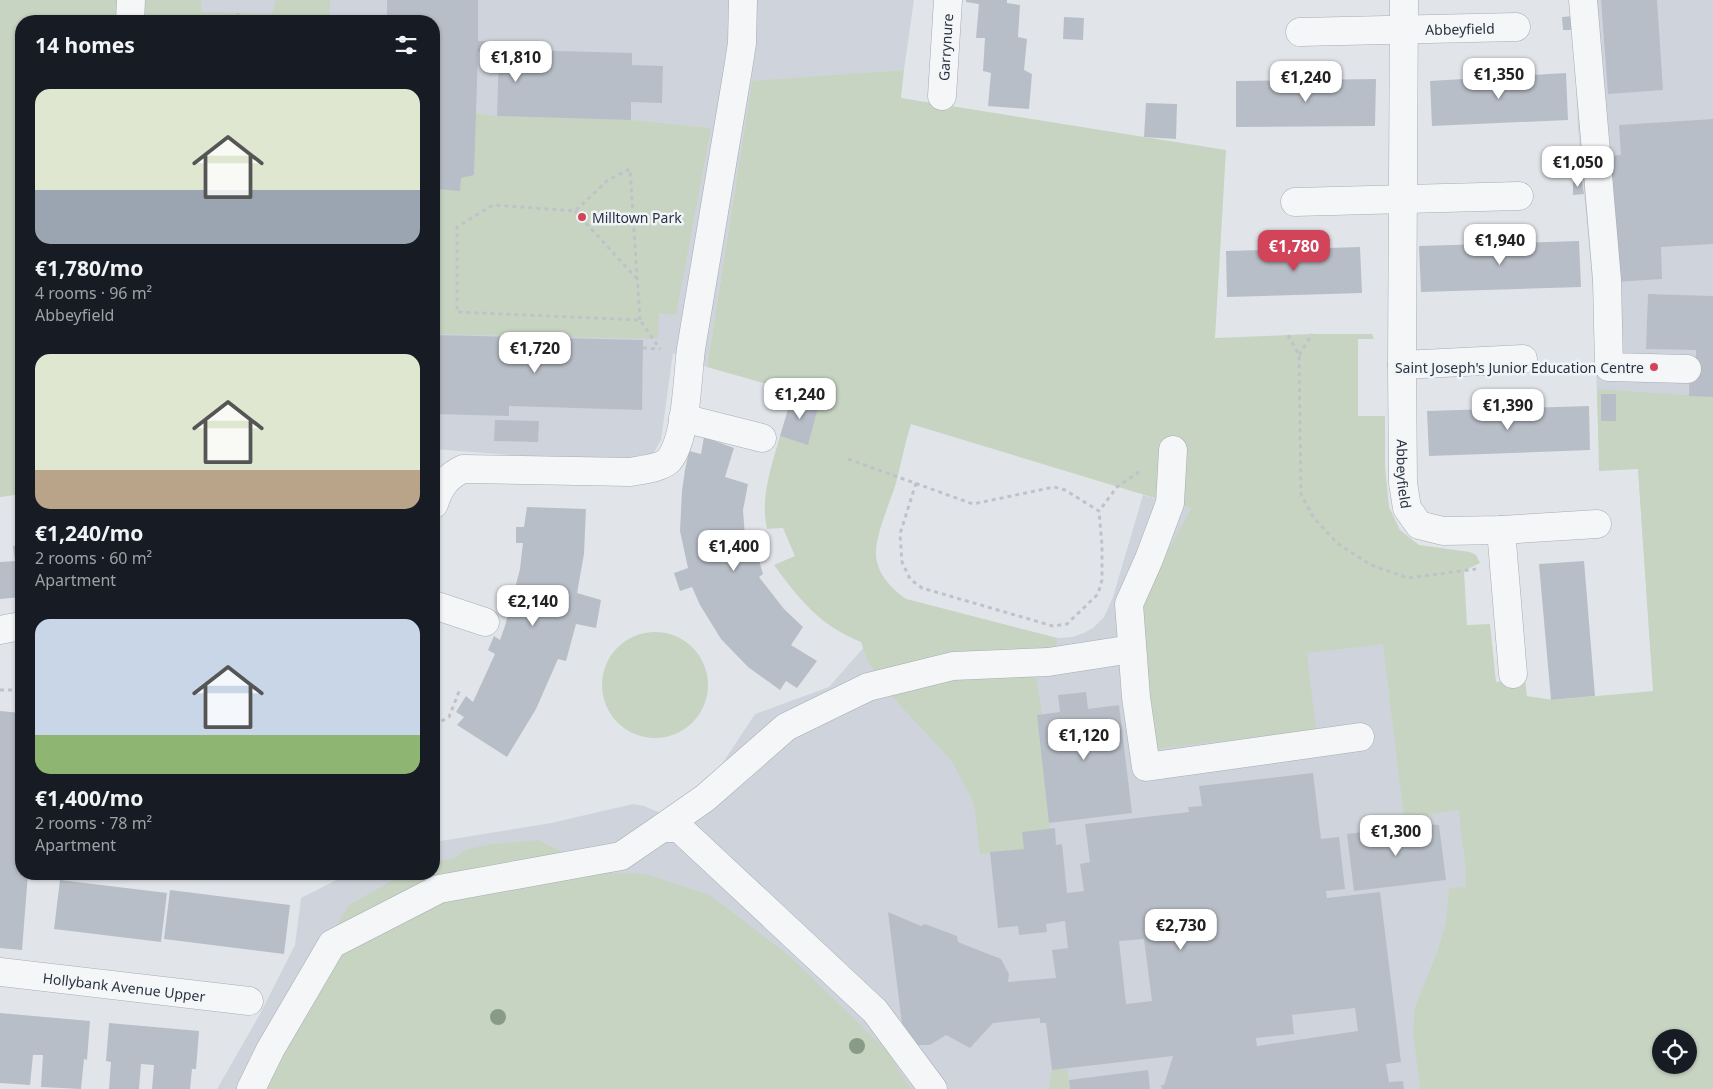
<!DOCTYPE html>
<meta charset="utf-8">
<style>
body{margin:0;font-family:"Noto Sans",sans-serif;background:#20242c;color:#f1f3f6;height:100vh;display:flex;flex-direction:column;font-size:19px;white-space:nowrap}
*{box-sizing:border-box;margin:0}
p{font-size:16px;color:#9ea1a6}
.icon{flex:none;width:28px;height:28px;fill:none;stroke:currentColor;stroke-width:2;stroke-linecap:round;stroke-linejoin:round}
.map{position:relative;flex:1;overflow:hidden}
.side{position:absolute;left:15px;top:15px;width:425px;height:865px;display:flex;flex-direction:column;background:#171b24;border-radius:20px;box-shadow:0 1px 4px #0004}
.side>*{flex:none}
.fabs{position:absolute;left:1652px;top:1029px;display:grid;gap:10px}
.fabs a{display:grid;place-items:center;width:45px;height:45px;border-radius:50%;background:#171b24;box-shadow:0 1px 4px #0004;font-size:25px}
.price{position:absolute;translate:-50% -42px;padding:0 11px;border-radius:10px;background:#fff;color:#222;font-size:16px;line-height:32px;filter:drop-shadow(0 1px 2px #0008)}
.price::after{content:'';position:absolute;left:50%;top:30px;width:15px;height:11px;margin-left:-8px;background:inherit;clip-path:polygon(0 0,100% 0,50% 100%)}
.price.current{background:#d1445a;color:#fff}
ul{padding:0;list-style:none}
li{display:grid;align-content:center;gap:10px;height:265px;padding:0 20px}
li span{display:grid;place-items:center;height:155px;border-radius:15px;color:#555}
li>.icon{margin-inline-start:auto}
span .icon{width:90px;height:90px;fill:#fffc;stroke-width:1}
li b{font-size:21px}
h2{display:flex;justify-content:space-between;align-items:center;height:60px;padding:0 20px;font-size:21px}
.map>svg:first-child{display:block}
.built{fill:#cfd4dc;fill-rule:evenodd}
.green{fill:#c7d4c2;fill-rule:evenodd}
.building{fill:#b8bec7;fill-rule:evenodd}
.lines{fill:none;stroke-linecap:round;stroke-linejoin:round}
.minor-casing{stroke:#a6acb4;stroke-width:29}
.path{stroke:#bfc3c9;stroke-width:3;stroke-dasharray:4 4;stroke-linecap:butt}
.minor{stroke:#f4f6f8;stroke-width:28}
.tree{fill:#879b87}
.poi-dot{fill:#d1445a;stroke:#f1f4f7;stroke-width:2}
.labels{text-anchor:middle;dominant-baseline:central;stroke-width:5;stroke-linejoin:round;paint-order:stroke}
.street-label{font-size:14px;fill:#293242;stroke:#f1f4f7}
.poi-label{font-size:14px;fill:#293242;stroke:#f1f4f7;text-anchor:start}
</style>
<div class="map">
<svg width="1713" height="1089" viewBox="0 0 1713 1089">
<rect width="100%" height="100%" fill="#e1e5ea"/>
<!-- built -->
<path class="built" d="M 0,0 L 914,0 L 904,70 L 752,82 L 707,367 L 673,353 L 661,440 L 653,454 L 640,459 L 547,458 L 434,449 L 434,21 L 21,21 L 21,494 L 0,497 Z
M 1572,0 L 1713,0 L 1713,1089 L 217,1089 L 260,1014 L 295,945 L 301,898 L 348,874 L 434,874 L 434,842 L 551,823 L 633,804 L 644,806 L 661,813 L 712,779 L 755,714 L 829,687 L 906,599 L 1057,638 L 1072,637 L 1084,633 L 1093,628 L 1104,617 L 1113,597 L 1143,495 L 1204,513 L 1459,632 L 1458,765 L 1660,785 L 1638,469 L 1599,445 L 1593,289 L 1578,127 ZM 1661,1038 L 1689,1038 L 1689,1065 L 1661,1065 Z"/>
<!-- green -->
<path class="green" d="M 0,0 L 201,0 L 201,12 L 272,14 L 276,0 L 330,0 L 330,21 L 21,21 L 21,494 L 0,497 Z
M 904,70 L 901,98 L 1226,150 L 1215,338 L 1312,334 L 1372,334 L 1374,339 L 1358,339 L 1358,416 L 1385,416 L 1385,466 L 1389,507 L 1400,530 L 1419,545 L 1470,552 L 1476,555 L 1480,563 L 1464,571 L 1467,625 L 1490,624 L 1496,682 L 1525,679 L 1527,696 L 1553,700 L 1653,691 L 1638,469 L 1599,471 L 1597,389 L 1713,397 L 1713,1089 L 1420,1089 L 1413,1031 L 1415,1007 L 1439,947 L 1446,921 L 1449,888 L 1465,887 C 1468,862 1460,836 1459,810 L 1404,819 L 1383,644 L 1307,653 L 1316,730 L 1156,749 L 1137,606 L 1191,509 L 911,424 C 905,443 901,464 896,483 C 890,503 876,533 876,553 C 876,573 891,588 906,599 L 1057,638 L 1056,654 L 878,676 L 868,662 L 861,642 C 819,625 800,600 774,565 L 795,556 L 783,528 L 767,529 C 760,497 771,468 780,436 L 808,444 L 820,399 L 707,367 L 752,81 ZM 1661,1038 L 1689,1038 L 1689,1065 L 1661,1065 Z
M 476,113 L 497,116 L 631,120 L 711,128 L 676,315 L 659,313 L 658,339 L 434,334 L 434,189 L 460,191 L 461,178 L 474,175 Z
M602 685a53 53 0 1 1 106 0a53 53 0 1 1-106 0Z
M 1036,674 L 1042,714 L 1037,715 L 1050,829 L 1022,832 L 1024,849 L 980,854 L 974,803 L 951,760 L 885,689 L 914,682 Z
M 538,840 L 565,853 L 575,872 L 645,874 L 710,895 L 790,956 L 886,1050 L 911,1089 L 260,1089 L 308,974 L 348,906 L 391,881 L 396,874 L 434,874 L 434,861 L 454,859 L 464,850 L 493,844 Z
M 1067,1069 L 1070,1089 L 1049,1089 L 1052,1070 Z"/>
<!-- building -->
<path class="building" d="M 387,0 L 478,0 L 478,41 L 523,42 L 523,50 L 632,53 L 632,65 L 663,66 L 662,103 L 631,102 L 631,120 L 497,116 L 499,53 L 478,52 L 474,175 L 461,178 L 460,191 L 434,189 L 434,21 L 387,21 Z
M 966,0 L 1007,0 L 1007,3 L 1020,5 L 1018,37 L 1027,39 L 1024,70 L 1032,74 L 1029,109 L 988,106 L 991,73 L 983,71 L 985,38 L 976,38 L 979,4 L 966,2 Z
M 1601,0 L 1657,0 L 1663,90 L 1608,94 Z
M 1574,16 L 1575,30 L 1563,30 L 1562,17 Z
M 1064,17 L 1084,18 L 1083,40 L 1063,39 Z
M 1566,73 L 1568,120 L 1432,126 L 1430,81 Z
M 1376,79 L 1375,126 L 1236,127 L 1236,81 Z
M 1146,103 L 1177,104 L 1176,139 L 1144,137 Z
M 1713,119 L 1713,244 L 1661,247 L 1662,279 L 1616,282 L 1608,156 L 1621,155 L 1619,125 Z
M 1582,181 L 1584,194 L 1573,195 L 1573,182 Z
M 1579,241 L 1581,287 L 1421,292 L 1419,246 Z
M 1360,247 L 1362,293 L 1227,297 L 1226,251 Z
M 1648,294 L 1713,296 L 1713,397 L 1689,396 L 1690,363 L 1696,363 L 1696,350 L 1646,349 Z
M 434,335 L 643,340 L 642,410 L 509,406 L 509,416 L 434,414 Z
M 1601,394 L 1616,394 L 1616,421 L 1601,421 Z
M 792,396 L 819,404 L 808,445 L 780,436 Z
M 1589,406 L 1590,450 L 1429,456 L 1427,411 Z
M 495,420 L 539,421 L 538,442 L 494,441 Z
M 704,437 L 734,448 L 725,477 L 748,484 L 743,510 L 745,537 L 752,536 L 763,574 L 759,577 L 784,609 L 803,627 L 791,645 L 817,661 L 797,688 L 786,681 L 780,690 L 748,667 L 721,639 L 700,605 L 692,587 L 680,591 L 674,573 L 688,568 L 680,531 L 682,491 L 685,470 L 689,451 L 701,454 Z
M 527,507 L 586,509 L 584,554 L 577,593 L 601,600 L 596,628 L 576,624 L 566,661 L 558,659 L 536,709 L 507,757 L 457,725 L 464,717 L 456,712 L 466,696 L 473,702 L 495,654 L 488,650 L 494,636 L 500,640 L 505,626 L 509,610 L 502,606 L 508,590 L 514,592 L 520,569 L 523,543 L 516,543 L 516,527 L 524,527 Z
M 21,545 L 21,597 L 0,599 L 0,562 L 15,561 L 13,546 Z
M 1584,561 L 1595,696 L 1551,700 L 1539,564 Z
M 1086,692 L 1088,709 L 1119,705 L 1132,813 L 1049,823 L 1037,715 L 1060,712 L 1058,695 Z
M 0,711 L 21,713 L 21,874 L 28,874 L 22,950 L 0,948 Z
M 1313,773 L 1321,839 L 1339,837 L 1345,889 L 1326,891 L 1327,898 L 1380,892 L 1401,1062 L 1386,1064 L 1389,1082 L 1403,1081 L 1404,1089 L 1162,1089 L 1161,1085 L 1164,1085 L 1173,1056 L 1052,1070 L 1046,1023 L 1040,1023 L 1040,1018 L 993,1023 L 970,1048 L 946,1035 L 930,1045 L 915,1045 L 903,1032 L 888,912 L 921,926 L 925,924 L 957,936 L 958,942 L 1001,959 L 1009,974 L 1008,982 L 1056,978 L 1052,950 L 1068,948 L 1065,921 L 1046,924 L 1047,932 L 1019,935 L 1018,926 L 998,928 L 990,852 L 1024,849 L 1022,832 L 1055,828 L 1056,845 L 1062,844 L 1067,893 L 1084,891 L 1080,864 L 1090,862 L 1085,824 L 1189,812 L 1188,807 L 1202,806 L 1199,786 ZM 1144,939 L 1152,1001 L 1126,1004 L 1119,941 ZM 1355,1008 L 1358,1031 L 1257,1046 L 1256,1038 L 1294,1034 L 1292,1015 Z
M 1426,824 L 1439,825 L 1446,880 L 1354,891 L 1347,834 Z
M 60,880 L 167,893 L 161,942 L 54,929 Z
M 170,890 L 290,905 L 284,954 L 164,939 Z
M 0,1013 L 90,1021 L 87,1060 L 84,1059 L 81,1089 L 41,1087 L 43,1055 L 33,1055 L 30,1085 L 0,1083 Z
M 109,1023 L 199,1031 L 196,1069 L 192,1069 L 190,1089 L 152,1089 L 154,1065 L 141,1064 L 139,1089 L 109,1089 L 111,1062 L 106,1061 Z
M 1148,1070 L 1150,1089 L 1070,1089 L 1069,1080 Z"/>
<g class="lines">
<!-- minor casing -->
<g class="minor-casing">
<g id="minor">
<path id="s1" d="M 1404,0 L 1402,365 L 1403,483 L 1407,508 L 1419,525 L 1443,531 L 1501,530 L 1597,524"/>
<path d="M 1583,0 L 1607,280 L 1609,367 L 1687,369"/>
<path d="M 130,21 L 131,0"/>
<path id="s2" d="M 1300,32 L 1516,27"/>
<path id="s3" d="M 942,96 L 948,0"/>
<path d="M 1295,202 L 1519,196"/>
<path d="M 1402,365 L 1523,359"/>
<path d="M 683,418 L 762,438"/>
<path d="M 1173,450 L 1170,503 L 1149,559 L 1129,604 L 1136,697 L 1146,767 L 1360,737"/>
<path d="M 434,504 C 439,488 447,476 463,469 L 630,472 C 640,470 662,468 669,460 C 687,438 687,378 691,349 C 706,256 722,163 738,69 L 742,43 L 743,0"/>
<path d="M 1501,530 L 1513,674"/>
<path d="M 434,605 L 485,622"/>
<path d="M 0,630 L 21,626"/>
<path d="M 662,828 L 705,798 L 786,727 L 868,687 L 953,666 L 1048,662 L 1132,649"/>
<path id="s4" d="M 0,972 L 249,1001"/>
<path d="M 251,1089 L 270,1050 L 332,944 L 439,889 L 621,856 L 662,828 L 679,828 L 875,1011 L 933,1089"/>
</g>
</g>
<!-- path -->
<path class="path" d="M 238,13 L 238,21
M 575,211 L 637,279
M 640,320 L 630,169 L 608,180 L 575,211 L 493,205 L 457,227 L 457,312 L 640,320 L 660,349
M 1288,335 L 1299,355 L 1301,494 L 1313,517 L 1337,543 L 1371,565 L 1408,578 L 1476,569
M 643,348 L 660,349
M 1299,355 L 1312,334
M 848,459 L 973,504 L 1054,487 L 1065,490 L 1099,511 L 1117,487 L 1142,470
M 916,483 L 900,534 L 902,562 L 910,579 L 922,588 L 1053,626 L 1067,624 L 1098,594 L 1102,580 L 1102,545 L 1099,511
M 0,690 L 21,690
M 434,724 L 438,723 L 449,717 L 460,689"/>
<!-- minor -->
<use href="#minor" class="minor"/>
</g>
<!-- trees -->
<g class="tree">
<circle cx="498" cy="1017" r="8"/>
<circle cx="857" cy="1046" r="8"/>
</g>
<!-- markers -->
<g class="poi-dot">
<circle cx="582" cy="217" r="5"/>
<circle cx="1654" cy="367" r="5"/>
</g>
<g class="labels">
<!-- street labels -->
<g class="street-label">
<text stroke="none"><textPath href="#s2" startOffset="160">Abbeyfield</textPath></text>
<text stroke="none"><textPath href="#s3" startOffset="49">Garrynure</textPath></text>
<text stroke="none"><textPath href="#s1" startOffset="474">Abbeyfield</textPath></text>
<text stroke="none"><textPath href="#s4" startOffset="125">Hollybank Avenue Upper</textPath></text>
</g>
<!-- poi labels -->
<g class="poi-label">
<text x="592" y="217">Milltown Park</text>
<text x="1644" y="367" text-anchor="end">Saint Joseph's Junior Education Centre</text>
</g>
</g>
</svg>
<div class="fabs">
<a><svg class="icon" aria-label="locate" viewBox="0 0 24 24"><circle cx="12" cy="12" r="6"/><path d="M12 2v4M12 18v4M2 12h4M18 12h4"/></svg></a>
</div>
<b class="price" style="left:516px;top:83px">€1,810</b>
<b class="price" style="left:1499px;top:100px">€1,350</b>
<b class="price" style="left:1306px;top:103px">€1,240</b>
<b class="price" style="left:1578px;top:188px">€1,050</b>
<b class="price" style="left:1500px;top:266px">€1,940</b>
<b class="price current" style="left:1294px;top:272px">€1,780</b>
<b class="price" style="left:535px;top:374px">€1,720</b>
<b class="price" style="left:800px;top:420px">€1,240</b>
<b class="price" style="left:1508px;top:431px">€1,390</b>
<b class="price" style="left:734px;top:572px">€1,400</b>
<b class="price" style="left:533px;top:627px">€2,140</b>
<b class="price" style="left:1084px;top:761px">€1,120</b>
<b class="price" style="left:1396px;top:857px">€1,300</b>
<b class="price" style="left:1181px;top:951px">€2,730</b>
<section class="side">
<h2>14 homes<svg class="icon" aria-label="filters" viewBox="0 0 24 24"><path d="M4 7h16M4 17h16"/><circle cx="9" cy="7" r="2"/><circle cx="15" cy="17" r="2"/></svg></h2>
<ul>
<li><span style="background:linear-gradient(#dfe7d0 65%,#9aa5b1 0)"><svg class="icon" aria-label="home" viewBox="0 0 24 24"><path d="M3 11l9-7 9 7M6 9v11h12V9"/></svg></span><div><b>€1,780/mo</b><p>4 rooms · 96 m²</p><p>Abbeyfield</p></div></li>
<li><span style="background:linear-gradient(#dfe7d0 75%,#b9a48a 0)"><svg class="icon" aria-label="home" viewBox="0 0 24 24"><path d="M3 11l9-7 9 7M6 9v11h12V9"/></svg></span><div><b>€1,240/mo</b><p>2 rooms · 60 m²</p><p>Apartment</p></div></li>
<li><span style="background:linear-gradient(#c9d6e8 75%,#8fb573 0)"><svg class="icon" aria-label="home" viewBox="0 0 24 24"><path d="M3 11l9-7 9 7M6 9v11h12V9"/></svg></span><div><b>€1,400/mo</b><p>2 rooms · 78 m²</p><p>Apartment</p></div></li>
</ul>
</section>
</div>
